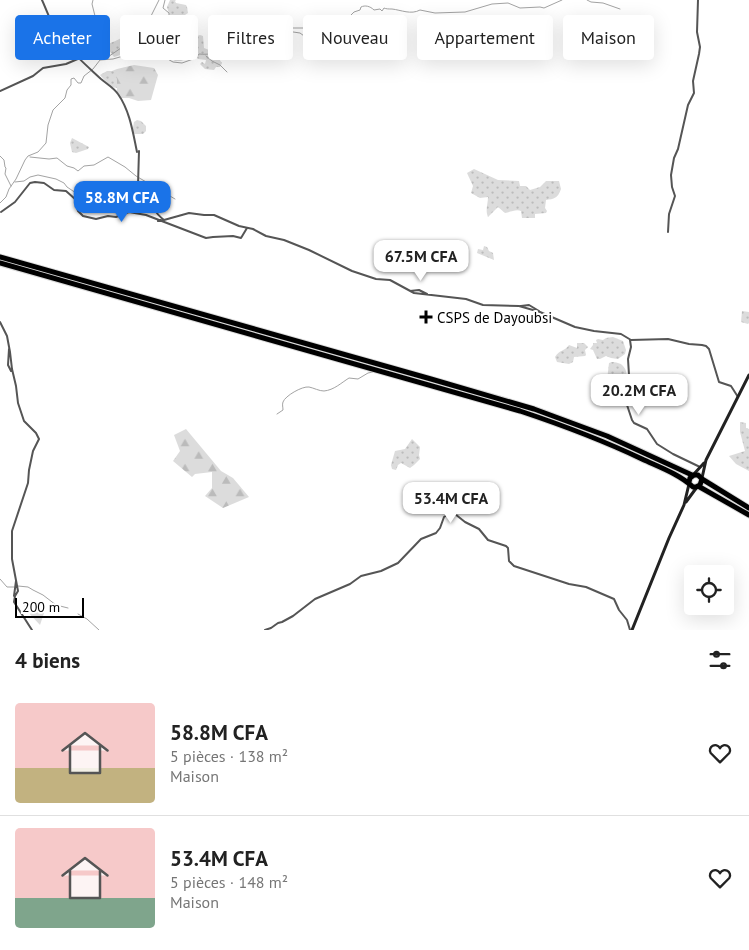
<!DOCTYPE html>
<html lang="fr">
<meta charset="utf-8">
<style>
body{margin:0;font-family:"PT Sans",sans-serif;background:#f6f6f6;color:#222;height:100vh;display:flex;flex-direction:column;font-size:19px;white-space:nowrap}
*{box-sizing:border-box;margin:0}
p{font-size:16px;color:#767676}
.icon{flex:none;width:28px;height:28px;fill:none;stroke:currentColor;stroke-width:2;stroke-linecap:round;stroke-linejoin:round}
.map{position:relative;height:630px;overflow:hidden}
.sheet{display:flex;flex-direction:column;background:#fff;flex:1}
.sheet>*{flex:none}
.guide{position:absolute;left:15px;top:15px;width:720px;height:45px;display:flex;gap:10px}
.fabs{position:absolute;left:684px;top:565px;display:grid;gap:10px}
.fabs a{display:grid;place-items:center;width:50px;height:50px;border-radius:5px;background:#fff;box-shadow:0 5px 20px #0002;font-size:25px}
.scale{position:absolute;left:15px;bottom:12px;width:69px;box-sizing:border-box;padding-left:5px;border:2px solid #000;border-top:0;font-size:14px;line-height:18px;white-space:nowrap;color:#000;-webkit-text-stroke:4px #fff;paint-order:stroke}
.price{position:absolute;translate:-50% -42px;padding:0 11px;border-radius:10px;background:#fff;color:#222;font-size:16px;line-height:32px;filter:drop-shadow(0 1px 2px #0008)}
.price::after{content:'';position:absolute;left:50%;top:30px;width:15px;height:11px;margin-left:-8px;background:inherit;clip-path:polygon(0 0,100% 0,50% 100%)}
.price.on{background:#1a73e8;color:#fff}
ul{padding:0;list-style:none}
li{display:flex;align-items:center;gap:15px;height:125px;padding:0 15px}
li+li{border-top:1px solid #e0e0e0}
li span{display:grid;place-items:center;flex:none;width:140px;height:100px;border-radius:5px;color:#555}
li>.icon{margin-inline-start:auto}
span .icon{width:60px;height:60px;fill:#fffc;stroke-width:1}
li b{font-size:21px}
h2{display:flex;justify-content:space-between;align-items:center;height:60px;padding:0 15px;font-size:21px}
.tag{padding:0 18px;border-radius:5px;background:#fff;box-shadow:0 5px 20px #0002;font-size:18px;line-height:45px}
.tag.on{background:#1a73e8;color:#fff}
.map>svg:first-child{display:block}
.grass{fill:url(#grass-dots)}
.forest{fill:url(#forest-firs)}
.lines{fill:none;stroke-linecap:round;stroke-linejoin:round}
.stream{stroke:#a3a3a3;stroke-width:1}
.highway-casing{stroke:#dbdbdb;stroke-width:7}
.street{stroke:#555;stroke-width:2}
.secondary{stroke:#222;stroke-width:3}
.highway{stroke:#000;stroke-width:5}
.poi-dot{fill:#000;stroke:#fff;stroke-width:2}
.labels{text-anchor:middle;dominant-baseline:central;stroke-width:4;stroke-linejoin:round;paint-order:stroke}
.poi-label{font-size:15px;fill:#000;stroke:#fff;text-anchor:start}
</style>
<div class="map">
<svg width="749" height="630" viewBox="0 0 749 630">
<defs>
<pattern id="grass-dots" width="8" height="8" patternUnits="userSpaceOnUse" patternTransform="scale(1.25)"><rect width="8" height="8" fill="#dcdcdc"/><path d="M2 2h.1M6 6h.1" fill="none" stroke="#bbb" stroke-width="1.8" stroke-linecap="round"/></pattern>
<pattern id="forest-firs" width="22" height="20" patternUnits="userSpaceOnUse" patternTransform="scale(1.25)"><rect width="22" height="20" fill="#dcdcdc"/><path d="M5 1l3.5 6h-7zM16 11l3.5 6h-7z" fill="#bbb"/></pattern>
</defs>
<rect width="100%" height="100%" fill="#fff"/>
<!-- grass -->
<path class="grass" d="M 170,0 L 176,0 L 175,1 L 176,3 L 186,5 L 187,7 L 188,13 L 182,17 L 178,16 L 174,18 L 173,21 L 170,20 L 171,27 L 179,29 L 188,35 L 194,37 L 200,35 L 203,36 L 204,48 L 209,50 L 211,55 L 216,55 L 222,63 L 220,67 L 216,67 L 214,70 L 205,69 L 200,64 L 202,62 L 205,64 L 206,60 L 198,59 L 195,55 L 181,61 L 175,61 L 170,57 L 156,54 L 155,48 L 157,40 L 154,38 L 152,38 L 150,41 L 147,41 L 139,48 L 133,49 L 130,52 L 114,57 L 108,49 L 104,46 L 104,45 C 120,41 136,29 149,20 L 152,21 L 153,23 L 157,20 L 160,22 L 164,26 L 170,17 L 167,7 Z
M 117,69 L 117,88 L 111,87 L 100,75 L 107,71 L 112,71 Z
M 137,120 L 141,121 L 146,126 L 146,131 L 143,134 L 135,134 L 132,133 L 134,122 Z
M 72,138 L 89,147 L 88,149 L 76,153 L 72,152 L 70,143 Z
M 474,169 L 498,180 L 519,181 L 520,186 L 526,186 L 530,190 L 540,187 L 546,181 L 559,181 L 561,189 C 558,198 554,199 546,200 L 545,208 L 547,211 L 546,213 L 535,214 L 535,218 L 522,218 L 521,211 C 516,209 511,212 505,213 L 498,207 L 488,217 C 485,210 488,204 488,197 L 480,198 L 471,193 L 473,186 L 467,173 Z
M 484,246 L 487,247 L 489,251 L 493,253 L 494,260 L 477,253 L 478,249 L 483,250 Z
M 742,311 L 749,312 L 749,323 L 748,324 L 741,322 Z
M 613,337 L 623,341 L 626,350 L 625,354 L 618,359 L 611,358 L 606,356 L 600,359 L 597,359 L 593,350 L 590,349 L 593,345 L 593,343 L 597,343 L 596,340 L 598,339 L 603,340 L 606,338 Z
M 577,343 L 584,343 L 588,347 L 585,350 L 586,355 L 585,356 L 574,357 L 573,362 L 569,364 L 557,362 L 555,357 C 560,349 564,352 569,345 L 577,348 Z
M 612,362 C 615,362 621,363 623,366 C 633,376 619,394 610,397 C 605,387 608,374 609,363 Z
M 740,422 L 746,423 L 746,428 L 749,429 L 749,471 L 736,464 L 729,456 L 745,451 L 740,432 Z
M 412,439 L 420,447 L 419,455 L 420,459 L 414,465 L 410,468 L 401,463 L 398,465 L 396,470 L 392,469 L 391,465 L 395,451 L 405,449 Z"/>
<!-- forest -->
<path class="forest" d="M 134,65 L 154,68 L 158,75 L 151,100 L 138,101 L 129,98 L 120,98 L 117,92 L 117,69 Z
M 186,429 L 221,471 L 233,478 L 249,497 L 223,508 L 205,496 L 212,488 L 212,472 L 195,474 L 192,477 L 173,461 L 180,451 L 174,435 Z
M 23,601 L 33,603 L 33,611 L 44,613 L 40,625 L 24,608 Z"/>
<g class="lines">
<!-- stream -->
<path class="stream" d="M 93,0 L 92,4 L 96,20 L 94,23 L 90,48 L 99,59
M 587,0 L 591,2 L 603,3 L 620,9
M 273,29 L 300,33 L 326,52 L 338,58
M 133,47 L 138,42 L 139,39
M 141,52 L 149,52 L 153,48 L 152,39
M 129,54 L 133,49 L 139,48 L 147,40 L 150,41 L 154,36 L 162,31 L 163,25 L 169,15 L 169,13 L 163,8 L 165,0
M 206,56 L 212,61 L 220,65 L 227,72
M 105,59 L 121,48 L 126,42 L 133,39 L 139,38 L 138,31 L 144,24 L 149,20 L 159,0
M 0,156 L 4,160 L 5,167 L 6,168 L 5,174 L 11,186
M 30,157 L 49,159 L 57,158 L 67,166 L 74,168 L 78,171 L 84,166 L 94,165 L 108,157 L 125,167 L 136,176 L 175,199
M 15,182 L 24,181 L 30,177 L 38,175 L 56,179 L 64,183 L 67,187 L 76,193 L 81,198 L 94,204 L 99,204 L 105,208 L 115,209
M 0,203 L 6,197 L 9,189 L 16,179 L 25,160 L 28,156 L 38,152 L 46,143 L 48,125 L 53,110 L 65,98 L 67,90 L 71,85 L 71,79 L 74,78 L 78,83 L 81,83 L 84,76 L 93,69 L 100,60 L 113,59 L 130,54 L 141,52 L 153,58 L 164,57 L 173,62 L 182,63 L 196,58 L 199,54 C 208,55 228,53 235,48 L 234,45 L 232,44 L 232,39 L 242,37 L 262,37 L 271,32 L 277,25 L 290,28 L 307,28 L 322,19 L 333,19 L 339,17 L 344,18 L 350,16 L 354,12 L 360,10 L 361,7 C 365,5 370,6 374,10 L 380,9 L 382,11 L 384,8 C 386,9 389,9 392,9 C 401,10 411,15 420,10 L 435,13 L 465,12 L 492,4 L 508,3 L 520,8 L 540,7 L 544,8 L 562,0
M 277,414 L 283,410 C 283,407 282,405 283,402 C 285,396 302,386 309,387 C 314,388 319,391 324,391 C 334,390 341,383 349,378 L 358,379 L 368,373 L 373,372
M 0,579 L 7,587 L 14,587
M 18,586 L 28,587 L 33,590 L 43,595 L 56,605 L 68,608
M 78,614 L 87,619 L 99,630"/>
<!-- highway casing -->
<g class="highway-casing">
<path id="highway" d="M 0,257 L 431,379 L 534,409 L 607,436 L 692,475
M 0,263 L 520,411 C 562,425 602,440 642,459 C 659,467 679,474 693,487 L 696,487 L 700,485 L 702,479 L 698,475 L 694,475 L 690,478 L 689,482
M 702,479 L 749,508
M 698,486 L 749,515"/>
</g>
<!-- street -->
<path class="street" d="M 42,0 C 48,13 52,27 60,38 C 72,53 87,66 101,79 C 107,84 114,88 118,94 C 130,111 133,133 137,152
M 0,91 L 33,76 L 43,68 L 66,64 L 80,58
M 139,151 L 138,185 L 143,191 L 150,195 C 153,208 154,212 164,220
M 1,212 L 15,202 L 30,183 L 35,182 L 44,183 L 54,190 L 66,191 L 75,199 L 78,211 L 83,216 L 96,219 L 108,216 L 116,217 L 129,212 L 146,215 L 206,238 L 213,237 L 233,236 L 241,238 L 247,228
M 158,221 L 164,220 L 189,213 L 204,215 L 214,215 L 239,226 L 253,229 L 266,236 L 284,240 L 309,250 L 352,271 L 376,279 L 390,280 L 414,293 L 466,299 L 483,305 L 519,306 L 540,312 L 575,327 L 594,331 L 621,334 L 631,340 L 668,339 L 689,344 L 702,345 L 706,346 L 709,349 L 719,382 L 731,386 L 738,397
M 668,232 L 669,214 L 675,196 L 672,187 L 671,175 L 674,158 L 678,149 L 688,105 L 694,93 L 693,81 L 699,54 L 700,47 L 697,32 L 698,0
M 410,291 L 419,290 L 427,294
M 521,306 L 529,305 L 539,311
M 0,322 L 7,336 L 10,352 L 12,369 L 16,386 L 18,403 L 24,421 L 36,433 L 39,439 L 33,451 L 29,470 L 28,483 L 12,531 L 12,559 L 18,591 L 15,596 L 14,602 L 32,630
M 630,340 L 631,347 L 628,359 L 629,375 L 626,387 L 625,399 L 632,420 L 634,423 L 647,429 L 657,444 L 673,454 L 700,467
M 9,349 L 8,365 L 11,371
M 14,596 L 16,581
M 265,630 L 271,628 L 278,623 L 282,622 L 293,616 L 315,599 L 350,584 L 361,576 L 381,571 L 398,563 L 421,539 L 436,533 L 440,528 L 444,517 L 449,514 L 455,514 L 465,522 L 479,529 L 488,540 L 506,546 L 508,548 L 509,561 L 514,566 L 569,584 L 586,587 L 614,599 L 619,610 L 627,620 L 630,630"/>
<!-- secondary -->
<path class="secondary" d="M 693,475 L 704,463
M 702,478 L 706,460 L 749,375
M 686,502 L 697,487
M 632,630 L 669,538 L 684,505 L 689,484"/>
<!-- highway -->
<use href="#highway" class="highway"/>
</g>
<!-- markers -->
<path class="poi-dot" d="M423.5 309.5h5v5h5v5h-5v5h-5v-5h-5v-5h5z"/>
<g class="labels">
<!-- poi labels -->
<g class="poi-label">
<text x="437" y="317">CSPS de Dayoubsi</text>
</g>
</g>
</svg>
<div class="fabs">
<a><svg class="icon" aria-label="locate" viewBox="0 0 24 24"><circle cx="12" cy="12" r="6"/><path d="M12 2v4M12 18v4M2 12h4M18 12h4"/></svg></a>
</div>
<div class="scale">200 m</div>
<b class="price on" style="left:122px;top:223px">58.8M CFA</b>
<b class="price" style="left:421px;top:282px">67.5M CFA</b>
<b class="price" style="left:639px;top:416px">20.2M CFA</b>
<b class="price" style="left:451px;top:524px">53.4M CFA</b>
<div class="guide">
<a class="tag on">Acheter</a>
<a class="tag">Louer</a>
<a class="tag">Filtres</a>
<a class="tag">Nouveau</a>
<a class="tag">Appartement</a>
<a class="tag">Maison</a>
</div>
</div>
<section class="sheet">
<h2>4 biens<svg class="icon" aria-label="filters" viewBox="0 0 24 24"><path d="M4 7h16M4 17h16"/><circle cx="9" cy="7" r="2"/><circle cx="15" cy="17" r="2"/></svg></h2>
<ul>
<li><span style="background:linear-gradient(#f6c9c9 65%,#c2b280 0)"><svg class="icon" aria-label="home" viewBox="0 0 24 24"><path d="M3 11l9-7 9 7M6 9v11h12V9"/></svg></span><div><b>58.8M CFA</b><p>5 pièces · 138 m²</p><p>Maison</p></div><svg class="icon" aria-label="heart" viewBox="0 0 24 24"><path d="M12 20l-8-8c-3-5 5-10 8-4 3-6 11-1 8 4z"/></svg></li>
<li><span style="background:linear-gradient(#f6c9c9 70%,#7fa58c 0)"><svg class="icon" aria-label="home" viewBox="0 0 24 24"><path d="M3 11l9-7 9 7M6 9v11h12V9"/></svg></span><div><b>53.4M CFA</b><p>5 pièces · 148 m²</p><p>Maison</p></div><svg class="icon" aria-label="heart" viewBox="0 0 24 24"><path d="M12 20l-8-8c-3-5 5-10 8-4 3-6 11-1 8 4z"/></svg></li>
</ul>
</section>
